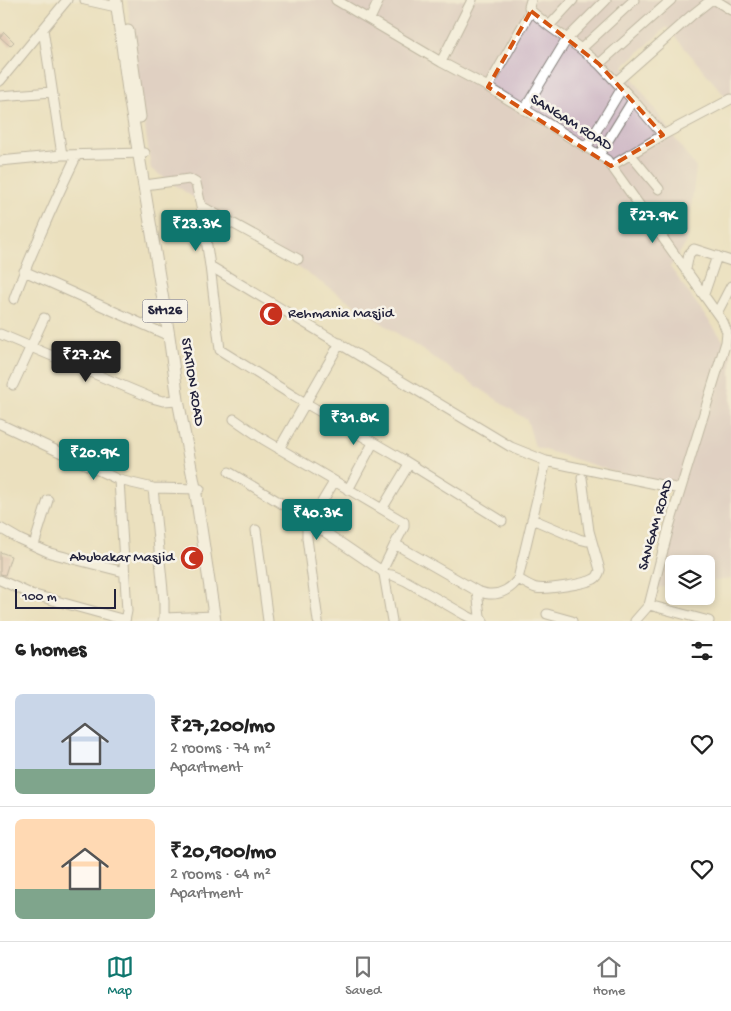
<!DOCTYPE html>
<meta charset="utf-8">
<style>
body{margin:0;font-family:"Gochi Hand",sans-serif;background:#f2f2f2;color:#222;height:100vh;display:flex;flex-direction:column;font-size:19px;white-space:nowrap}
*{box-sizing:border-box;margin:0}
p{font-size:16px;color:#767676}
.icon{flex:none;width:28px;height:28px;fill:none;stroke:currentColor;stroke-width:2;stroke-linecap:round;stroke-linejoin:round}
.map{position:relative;height:621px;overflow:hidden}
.side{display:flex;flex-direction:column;background:#fff;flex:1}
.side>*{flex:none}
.fabs{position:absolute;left:665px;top:555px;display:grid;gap:10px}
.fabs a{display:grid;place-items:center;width:50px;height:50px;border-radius:8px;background:#fff;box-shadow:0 2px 8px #0003;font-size:25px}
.scale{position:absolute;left:15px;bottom:12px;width:101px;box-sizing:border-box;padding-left:5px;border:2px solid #22223b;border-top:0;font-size:14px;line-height:18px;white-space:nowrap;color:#22223b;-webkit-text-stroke:4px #f7f3e8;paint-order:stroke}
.price{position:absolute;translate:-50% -42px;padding:0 11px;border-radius:5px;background:#0f766e;color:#fff;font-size:16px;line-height:32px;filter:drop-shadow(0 1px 2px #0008)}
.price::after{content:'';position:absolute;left:50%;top:30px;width:15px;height:11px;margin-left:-8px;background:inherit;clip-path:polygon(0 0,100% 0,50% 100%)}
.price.on{background:#222;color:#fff}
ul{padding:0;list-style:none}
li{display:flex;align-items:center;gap:15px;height:125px;padding:0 15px}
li+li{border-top:1px solid #e0e0e0}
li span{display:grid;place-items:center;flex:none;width:140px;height:100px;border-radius:8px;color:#555}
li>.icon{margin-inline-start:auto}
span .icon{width:60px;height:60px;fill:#fffc;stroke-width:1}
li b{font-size:21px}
h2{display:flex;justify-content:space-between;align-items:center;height:60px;padding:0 15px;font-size:21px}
.tabs{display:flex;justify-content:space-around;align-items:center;height:70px;border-top:1px solid #e0e0e0;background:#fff;font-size:14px;color:#767676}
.tabs a{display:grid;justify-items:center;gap:2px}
.tabs .on{color:#0f766e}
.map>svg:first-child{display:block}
.industrial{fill:#d2bdc8}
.building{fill:#d19f9c}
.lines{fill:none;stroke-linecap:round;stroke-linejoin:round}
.minor-casing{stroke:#86817c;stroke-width:11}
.major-casing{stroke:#86817c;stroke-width:13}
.minor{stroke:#fff;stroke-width:9}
.major{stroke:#fff;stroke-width:11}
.marked{fill:none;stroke:#d45411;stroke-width:4;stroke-dasharray:10 6;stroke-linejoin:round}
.labels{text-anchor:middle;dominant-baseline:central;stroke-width:5;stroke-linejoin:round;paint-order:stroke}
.shield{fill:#f7f3e8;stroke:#62616f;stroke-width:1}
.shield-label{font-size:14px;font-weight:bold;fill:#22223b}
.street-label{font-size:15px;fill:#22223b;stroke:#f7f3e8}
.poi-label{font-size:15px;fill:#22223b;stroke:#f7f3e8;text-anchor:start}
</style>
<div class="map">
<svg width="731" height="621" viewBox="0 0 731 621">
<rect width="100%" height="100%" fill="#f7f3e8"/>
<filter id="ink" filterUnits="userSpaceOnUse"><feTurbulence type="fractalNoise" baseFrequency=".02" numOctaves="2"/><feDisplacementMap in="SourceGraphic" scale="10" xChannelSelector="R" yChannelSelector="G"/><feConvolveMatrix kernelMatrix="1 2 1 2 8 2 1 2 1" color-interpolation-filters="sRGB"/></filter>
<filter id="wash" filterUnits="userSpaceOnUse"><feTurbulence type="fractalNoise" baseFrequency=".0096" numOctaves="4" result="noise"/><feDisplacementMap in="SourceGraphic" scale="20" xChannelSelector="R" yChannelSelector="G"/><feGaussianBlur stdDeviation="1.12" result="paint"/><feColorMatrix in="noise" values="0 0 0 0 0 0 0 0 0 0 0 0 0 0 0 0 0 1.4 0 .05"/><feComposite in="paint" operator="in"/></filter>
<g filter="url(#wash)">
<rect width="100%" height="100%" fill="#ebe0be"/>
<!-- industrial -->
<path class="industrial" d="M 127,0 L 731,0 L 731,102 L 730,102 L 667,27 L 624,66 L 696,168 L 687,242 L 670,267 L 731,351 L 731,579 L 706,582 L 706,564 L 674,564 L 674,586 L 652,588 L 678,491 L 535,447 L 527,420 L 151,169 Z"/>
<g id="blocks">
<!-- building -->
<path class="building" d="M 4,32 L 14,42 L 10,46 L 0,37 Z
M 0,552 L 11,556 L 5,575 L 0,574 Z"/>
</g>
</g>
<g filter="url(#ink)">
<use href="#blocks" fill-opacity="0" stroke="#86817c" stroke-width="1"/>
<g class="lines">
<!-- minor casing -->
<g class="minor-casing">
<path id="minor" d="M 85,0 L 116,7
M 336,0 L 441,62 L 488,87 L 607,160 L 723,322 L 727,332 L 726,342 L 669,527 L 649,605 L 635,621
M 531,0 L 529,7 L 531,11 L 549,26 L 581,49 L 599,64 L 633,100 L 663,135
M 715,0 L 731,10
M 370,19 L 379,0
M 549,26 L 573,0
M 43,29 L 62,155
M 581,49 L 634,0
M 441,62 L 472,0
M 599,64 L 671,0
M 0,81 L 67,0
M 616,82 L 692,15 L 711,0
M 488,87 L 531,11
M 0,96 L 52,92
M 524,110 L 567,39 L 606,0
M 586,148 L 622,88
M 630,154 L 659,189
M 599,155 L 633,100
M 0,161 L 62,155 L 145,153
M 611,166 L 663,135 L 731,99
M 145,185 L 189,179 L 196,183 L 201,206 L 210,266 L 220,350 L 295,397 L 402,459 L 502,521
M 201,206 L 298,259
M 210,266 L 511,447 L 546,461 L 680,489
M 686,269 L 689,254 L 694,249 L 731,261
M 24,271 L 169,336
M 704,294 L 717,256
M 14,299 C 24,270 37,243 49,215 C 58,195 67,175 77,155
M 717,313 L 731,286
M 0,334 L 152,398 L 163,401 L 178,400
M 13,385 L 44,318
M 234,419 L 263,439 L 404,522 L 404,527 L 395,544 L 477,591 L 480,616 L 483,621
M 0,424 L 119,480 L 153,488 L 200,489
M 279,449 L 340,343
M 229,472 L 294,511 L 382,571 L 384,574 L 392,621
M 119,480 L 127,611 L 125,621
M 153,488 L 164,601 L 164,618 L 163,621
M 348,490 L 373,443
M 382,509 L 409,464
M 532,519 L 579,539 L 587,541 L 591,540
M 0,528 L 19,539 L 50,553 L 124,572
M 256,530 L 268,621
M 34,545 L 48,500
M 382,571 L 395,544
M 384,574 L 392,575 L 406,581 L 465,615 L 473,619 L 481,619
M 518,579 C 524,582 530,586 536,588 C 546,590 585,584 594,579 C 598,577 599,574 600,570 L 589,531 L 582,478
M 0,580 L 31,594 L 125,620
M 477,591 C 481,592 485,594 489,594 C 501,595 512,588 518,579 L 546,461
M 649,605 L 709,621
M 547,614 L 572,621
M 164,618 L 215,616
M 318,621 L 307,538 L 307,530 L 310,522 L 334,482"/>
</g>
<!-- major casing -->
<g class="major-casing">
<path id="major" d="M 116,0 L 128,90 L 169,336 L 178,400 L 195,488 L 215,621
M 128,31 L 140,117"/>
</g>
<!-- minor -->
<use href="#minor" class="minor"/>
<!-- major -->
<use href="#major" class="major"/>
</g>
</g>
<!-- marked area -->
<path d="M0 0H731V621H0ZM 531,11 L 599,64 L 663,135 L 611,166 L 488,87 Z" fill="#ebe0be" fill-opacity=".55" fill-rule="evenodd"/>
<path class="marked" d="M 531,11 L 599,64 L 663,135 L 611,166 L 488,87 Z"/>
<!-- icons -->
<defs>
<g id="mosque-disc" transform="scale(1.25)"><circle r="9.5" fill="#c8321e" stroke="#f7f3e8"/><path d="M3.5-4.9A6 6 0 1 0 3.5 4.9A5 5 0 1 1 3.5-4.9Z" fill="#fff"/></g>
</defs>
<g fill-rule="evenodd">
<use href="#mosque-disc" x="271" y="314"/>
<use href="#mosque-disc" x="192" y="558"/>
</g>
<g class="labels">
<!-- shield labels -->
<rect class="shield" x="142.5" y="299.5" width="45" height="23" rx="4"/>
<g class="shield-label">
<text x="165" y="311">SH126</text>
</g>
<!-- street labels -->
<g class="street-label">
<text transform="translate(571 123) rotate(32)">SANGAM ROAD</text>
<text transform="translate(192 382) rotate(81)">STATION ROAD</text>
<text transform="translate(656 525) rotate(-74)">SANGAM ROAD</text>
</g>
<!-- poi labels -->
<g class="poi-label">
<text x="288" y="314">Rehmania Masjid</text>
<text x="174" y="558" text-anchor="end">Abubakar Masjid</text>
</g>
</g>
</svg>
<div class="fabs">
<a><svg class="icon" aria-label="layers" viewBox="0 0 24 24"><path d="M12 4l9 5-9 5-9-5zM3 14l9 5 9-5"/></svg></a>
</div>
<div class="scale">100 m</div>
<b class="price" style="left:653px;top:244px">₹27.9K</b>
<b class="price" style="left:196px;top:252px">₹23.3K</b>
<b class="price on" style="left:86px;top:383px">₹27.2K</b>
<b class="price" style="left:354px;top:446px">₹31.8K</b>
<b class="price" style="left:94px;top:481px">₹20.9K</b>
<b class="price" style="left:317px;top:541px">₹40.3K</b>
</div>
<section class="side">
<h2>6 homes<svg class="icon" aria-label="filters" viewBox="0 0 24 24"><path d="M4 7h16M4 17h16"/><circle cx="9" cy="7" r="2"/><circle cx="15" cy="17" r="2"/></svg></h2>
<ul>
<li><span style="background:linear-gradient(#c9d6e8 75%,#7fa58c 0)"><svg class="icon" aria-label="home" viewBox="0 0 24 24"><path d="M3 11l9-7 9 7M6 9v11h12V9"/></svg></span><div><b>₹27,200/mo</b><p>2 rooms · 74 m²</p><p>Apartment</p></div><svg class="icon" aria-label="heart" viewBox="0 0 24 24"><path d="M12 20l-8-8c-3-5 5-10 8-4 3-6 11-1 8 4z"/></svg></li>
<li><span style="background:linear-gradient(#ffd9b3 70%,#7fa58c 0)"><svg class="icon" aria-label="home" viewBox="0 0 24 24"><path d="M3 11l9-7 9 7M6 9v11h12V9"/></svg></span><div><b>₹20,900/mo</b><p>2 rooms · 64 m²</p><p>Apartment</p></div><svg class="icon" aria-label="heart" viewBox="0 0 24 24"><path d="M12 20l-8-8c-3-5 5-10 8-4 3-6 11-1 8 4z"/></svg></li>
</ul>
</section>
<nav class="tabs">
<a class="on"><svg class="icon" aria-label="map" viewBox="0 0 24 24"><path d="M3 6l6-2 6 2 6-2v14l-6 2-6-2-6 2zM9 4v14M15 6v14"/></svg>Map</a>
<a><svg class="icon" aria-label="saved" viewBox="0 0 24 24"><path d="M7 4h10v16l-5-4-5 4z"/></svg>Saved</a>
<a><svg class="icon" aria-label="home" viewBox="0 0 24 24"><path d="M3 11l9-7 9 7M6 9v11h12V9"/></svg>Home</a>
</nav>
